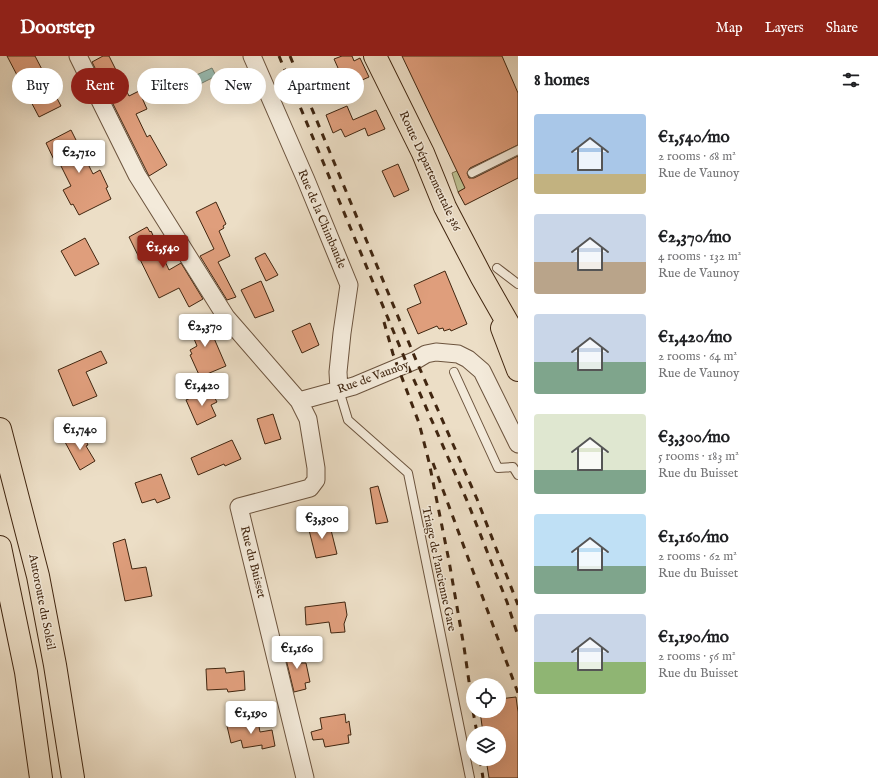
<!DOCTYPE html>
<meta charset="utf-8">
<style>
body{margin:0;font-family:"IM FELL English",serif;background:#f2f2f2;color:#202124;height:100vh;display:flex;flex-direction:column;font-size:15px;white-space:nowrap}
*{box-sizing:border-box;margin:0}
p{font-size:13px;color:#757577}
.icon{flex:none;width:22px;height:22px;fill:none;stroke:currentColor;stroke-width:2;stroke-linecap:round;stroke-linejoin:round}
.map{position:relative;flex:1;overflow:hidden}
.details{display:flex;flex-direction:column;background:#fff;width:360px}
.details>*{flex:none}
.hud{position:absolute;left:12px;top:12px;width:380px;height:36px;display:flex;gap:8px}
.fabs{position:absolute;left:466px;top:622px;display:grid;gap:8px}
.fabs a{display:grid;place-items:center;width:40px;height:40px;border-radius:50%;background:#fff;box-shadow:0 4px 16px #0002;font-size:20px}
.price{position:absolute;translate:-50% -34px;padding:0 9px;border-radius:4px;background:#fff;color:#222;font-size:13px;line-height:26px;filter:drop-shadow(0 1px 2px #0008)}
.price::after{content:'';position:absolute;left:50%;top:24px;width:12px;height:9px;margin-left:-6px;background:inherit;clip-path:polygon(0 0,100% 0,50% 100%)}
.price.selected{background:#8f2418;color:#fff}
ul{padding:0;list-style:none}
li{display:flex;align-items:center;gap:12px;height:100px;padding:0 16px}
li span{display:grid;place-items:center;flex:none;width:112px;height:80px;border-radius:4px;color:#555}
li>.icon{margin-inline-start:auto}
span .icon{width:48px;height:48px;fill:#fffc;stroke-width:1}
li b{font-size:17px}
h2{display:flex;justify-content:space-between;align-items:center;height:48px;padding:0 16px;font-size:17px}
.pill{padding:0 14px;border-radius:18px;background:#fff;box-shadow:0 4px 16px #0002;font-size:14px;line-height:36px}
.pill.selected{background:#8f2418;color:#fff}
header{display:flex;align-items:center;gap:24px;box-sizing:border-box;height:56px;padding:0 20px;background:#8f2418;color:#fff}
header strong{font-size:19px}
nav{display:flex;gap:22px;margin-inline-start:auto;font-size:14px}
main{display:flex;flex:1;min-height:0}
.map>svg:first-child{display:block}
.green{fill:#bcc092;stroke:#7e7351}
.water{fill:#99bcb0;stroke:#768070}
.building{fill:#df9e7c;stroke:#412610}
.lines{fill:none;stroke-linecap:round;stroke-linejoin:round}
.lane-casing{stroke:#6c543e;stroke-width:10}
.street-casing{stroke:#6c543e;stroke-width:19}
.primary-casing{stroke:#412610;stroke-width:24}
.highway-casing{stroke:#412610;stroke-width:24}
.lane{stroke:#f3eada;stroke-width:8}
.street{stroke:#f3eada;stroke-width:17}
.primary{stroke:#ecdec6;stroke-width:22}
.highway{stroke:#ecdec6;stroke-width:22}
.rail{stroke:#412610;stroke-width:3;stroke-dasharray:7 7;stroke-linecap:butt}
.labels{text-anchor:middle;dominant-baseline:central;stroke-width:3;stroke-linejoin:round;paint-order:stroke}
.street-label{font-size:12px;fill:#412610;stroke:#f3eada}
</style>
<header>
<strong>Doorstep</strong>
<nav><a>Map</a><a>Layers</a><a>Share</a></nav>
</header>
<main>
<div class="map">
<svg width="518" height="722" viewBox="0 0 518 722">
<rect width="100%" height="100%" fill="#ecdec6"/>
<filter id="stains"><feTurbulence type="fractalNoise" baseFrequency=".005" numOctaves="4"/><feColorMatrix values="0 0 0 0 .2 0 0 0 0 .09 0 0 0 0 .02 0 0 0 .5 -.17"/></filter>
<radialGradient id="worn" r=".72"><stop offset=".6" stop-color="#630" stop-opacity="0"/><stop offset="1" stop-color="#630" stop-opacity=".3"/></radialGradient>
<!-- green -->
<path class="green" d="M 466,111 L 475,127 L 458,136 L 452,117 Z"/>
<!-- water -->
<path class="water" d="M 212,12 L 216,20 L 198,29 L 198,27 L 194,28 L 192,24 L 195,22 L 194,20 Z"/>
<!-- building -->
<path class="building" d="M 7,0 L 35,0 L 61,50 L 39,61 Z
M 103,0 L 109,0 L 129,40 L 139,35 L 147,53 L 136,58 L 147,81 L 150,79 L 167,109 L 149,120 L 92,6 Z
M 342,0 L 352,0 L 354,5 L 360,2 L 369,21 L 346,31 L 337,13 L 338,12 L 334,3 Z
M 402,0 L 502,0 L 518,37 L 518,89 L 470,112 L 467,117 L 469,122 L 474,122 L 518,100 L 518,122 L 465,149 L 458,136 L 465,132 Z
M 347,50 L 353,64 L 376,54 L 385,73 L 368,80 L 365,72 L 345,81 L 341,73 L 333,77 L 326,59 Z
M 71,74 L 93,118 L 100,114 L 108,131 L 106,132 L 111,143 L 79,159 L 73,148 L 71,149 L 63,134 L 71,130 L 59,106 L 56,108 L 46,87 Z
M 398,108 L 409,134 L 394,141 L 382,115 Z
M 216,146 L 226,168 L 223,170 L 224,172 L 219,175 L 230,200 L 218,206 L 236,241 L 227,244 L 200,200 L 214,193 L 196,156 Z
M 147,171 L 150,176 L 151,175 L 169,214 L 181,207 L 203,243 L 189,251 L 179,232 L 159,242 L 129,181 Z
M 85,182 L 99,208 L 75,220 L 61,195 Z
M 265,197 L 278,219 L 266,225 L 255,202 Z
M 445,215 L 467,268 L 451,275 L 450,273 L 444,275 L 443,272 L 439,273 L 437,270 L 418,278 L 407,253 L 421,247 L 414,229 Z
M 261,225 L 274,255 L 255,262 L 241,234 Z
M 204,259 L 226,310 L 200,321 L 190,299 L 192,298 L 190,294 L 197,290 L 187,266 Z
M 310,267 L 319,289 L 302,297 L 292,275 Z
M 101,295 L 107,307 L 86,316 L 97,340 L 73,350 L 58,314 Z
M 210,333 L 217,346 L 211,349 L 216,360 L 197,369 L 186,344 Z
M 273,358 L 281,383 L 265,388 L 257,363 Z
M 82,377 L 88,389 L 86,390 L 95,405 L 80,414 L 65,386 Z
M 232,384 L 241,403 L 225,410 L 224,408 L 198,419 L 191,402 Z
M 161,418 L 170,442 L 157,447 L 155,443 L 142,447 L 135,427 Z
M 378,430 L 388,466 L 376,468 L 370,432 Z
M 329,466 L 337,498 L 316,502 L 308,470 Z
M 125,483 L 132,513 L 146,511 L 152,540 L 125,545 L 113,487 Z
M 345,546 L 347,559 L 344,568 L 345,576 L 331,577 L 329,566 L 306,569 L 305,551 Z
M 298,593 L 301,607 L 306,607 L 310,626 L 305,627 L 306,633 L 294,636 L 284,595 Z
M 225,612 L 226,617 L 244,615 L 245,634 L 228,636 L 227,633 L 207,634 L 206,613 Z
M 516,641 L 518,656 L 518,722 L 489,722 L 486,703 L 499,703 L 499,677 L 483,677 L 480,655 L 499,655 L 499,643 Z
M 345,658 L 346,667 L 349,665 L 351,679 L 348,679 L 349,687 L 325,691 L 323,683 L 313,684 L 311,676 L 322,673 L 320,662 Z
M 258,665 L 260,676 L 272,674 L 275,690 L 262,693 L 262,689 L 243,692 L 241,684 L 231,687 L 227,670 Z"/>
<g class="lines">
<!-- lane casing -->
<g class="lane-casing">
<path id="lane" d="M 472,117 L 518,94
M 497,212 L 518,228
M 454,316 L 498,412 L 513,411 L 518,419
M 339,334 L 348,364 L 408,417 L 470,722"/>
</g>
<!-- street casing -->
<g class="street-casing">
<path id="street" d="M 78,0 L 137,119 L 226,261 L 299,345 L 308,363 L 316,412 L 316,424 L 310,432 L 239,451 L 305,722
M 252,0 L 306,124 L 349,229 L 342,277 L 338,316 L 339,334
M 299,345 L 354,330 L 416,304 L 426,298 L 436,296 L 458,298 L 468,303 L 482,315 L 518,388"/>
</g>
<!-- primary casing -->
<g class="primary-casing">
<path id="primary" d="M 375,0 L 423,97 L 445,151 L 481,220 L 518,285
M 502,272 L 518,314"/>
</g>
<!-- highway casing -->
<g class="highway-casing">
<path id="highway" d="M 0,373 L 38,520 L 55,609 L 73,722
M 0,491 L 26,616 L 41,722"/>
</g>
<!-- lane -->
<use href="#lane" class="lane"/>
<!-- street -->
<use href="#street" class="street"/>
<!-- primary -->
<use href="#primary" class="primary"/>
<!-- highway -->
<use href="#highway" class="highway"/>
<!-- rail -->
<path class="rail" d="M 279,0 L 407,308 L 468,447 L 507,546 L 518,580
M 290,0 L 416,304 L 477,443 L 518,549
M 384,266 L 393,298 L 419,367 L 429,406 L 449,505 L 464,591 L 473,653
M 433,407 L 518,637
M 473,655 L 477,677
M 480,703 L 483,722"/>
</g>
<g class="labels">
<!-- street labels -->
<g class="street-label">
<text transform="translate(430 115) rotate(65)">Route Départementale 386</text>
<text transform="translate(322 163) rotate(67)">Rue de la Chimbaude</text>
<text transform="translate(373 321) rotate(-20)">Rue de Vaunoy</text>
<text transform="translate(253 506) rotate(76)">Rue du Buisset</text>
<text transform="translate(439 513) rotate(78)">Triage de l'ancienne Gare</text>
<text transform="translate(42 546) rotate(79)">Autoroute du Soleil</text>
</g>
</g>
<rect width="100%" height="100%" filter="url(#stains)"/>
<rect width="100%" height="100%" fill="url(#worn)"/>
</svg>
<div class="fabs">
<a><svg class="icon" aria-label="locate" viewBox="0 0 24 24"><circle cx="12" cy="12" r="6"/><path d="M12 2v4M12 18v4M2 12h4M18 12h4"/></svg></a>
<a><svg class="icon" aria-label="layers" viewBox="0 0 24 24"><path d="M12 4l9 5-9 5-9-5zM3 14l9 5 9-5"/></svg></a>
</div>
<b class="price" style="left:79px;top:118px">€2,710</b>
<b class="price selected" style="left:163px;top:213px">€1,540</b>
<b class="price" style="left:205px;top:292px">€2,370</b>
<b class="price" style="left:202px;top:351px">€1,420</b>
<b class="price" style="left:80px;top:395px">€1,740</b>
<b class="price" style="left:322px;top:484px">€3,300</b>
<b class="price" style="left:297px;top:614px">€1,160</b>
<b class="price" style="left:251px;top:679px">€1,190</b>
<div class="hud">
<a class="pill">Buy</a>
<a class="pill selected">Rent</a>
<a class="pill">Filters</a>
<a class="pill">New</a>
<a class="pill">Apartment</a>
</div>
</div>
<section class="details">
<h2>8 homes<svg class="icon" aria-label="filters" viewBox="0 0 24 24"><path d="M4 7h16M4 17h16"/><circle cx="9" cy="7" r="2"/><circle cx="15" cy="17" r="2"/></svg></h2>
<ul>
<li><span style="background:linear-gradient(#a9c7e8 75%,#c2b280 0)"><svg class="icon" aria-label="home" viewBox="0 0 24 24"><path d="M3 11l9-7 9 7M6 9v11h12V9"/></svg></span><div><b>€1,540/mo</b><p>2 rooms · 68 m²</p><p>Rue de Vaunoy</p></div></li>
<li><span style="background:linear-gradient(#c9d6e8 60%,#b9a48a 0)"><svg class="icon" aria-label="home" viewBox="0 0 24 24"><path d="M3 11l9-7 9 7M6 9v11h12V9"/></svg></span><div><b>€2,370/mo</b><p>4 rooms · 132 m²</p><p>Rue de Vaunoy</p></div></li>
<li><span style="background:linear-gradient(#c9d6e8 60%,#7fa58c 0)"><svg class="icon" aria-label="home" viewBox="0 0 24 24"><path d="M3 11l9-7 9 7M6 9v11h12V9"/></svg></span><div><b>€1,420/mo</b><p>2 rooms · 64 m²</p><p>Rue de Vaunoy</p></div></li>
<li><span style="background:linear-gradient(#dfe7d0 70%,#7fa58c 0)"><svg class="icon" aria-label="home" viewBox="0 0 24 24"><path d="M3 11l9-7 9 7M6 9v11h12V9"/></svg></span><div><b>€3,300/mo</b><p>5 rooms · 183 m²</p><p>Rue du Buisset</p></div></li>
<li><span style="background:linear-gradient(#bfe0f5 65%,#7fa58c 0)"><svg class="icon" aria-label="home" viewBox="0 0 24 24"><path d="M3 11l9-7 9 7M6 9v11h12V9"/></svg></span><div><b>€1,160/mo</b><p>2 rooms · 62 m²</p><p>Rue du Buisset</p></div></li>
<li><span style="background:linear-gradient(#c9d6e8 60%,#8fb573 0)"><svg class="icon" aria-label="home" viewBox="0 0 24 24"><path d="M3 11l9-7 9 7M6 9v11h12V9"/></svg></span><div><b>€1,190/mo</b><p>2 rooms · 56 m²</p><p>Rue du Buisset</p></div></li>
</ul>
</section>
</main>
